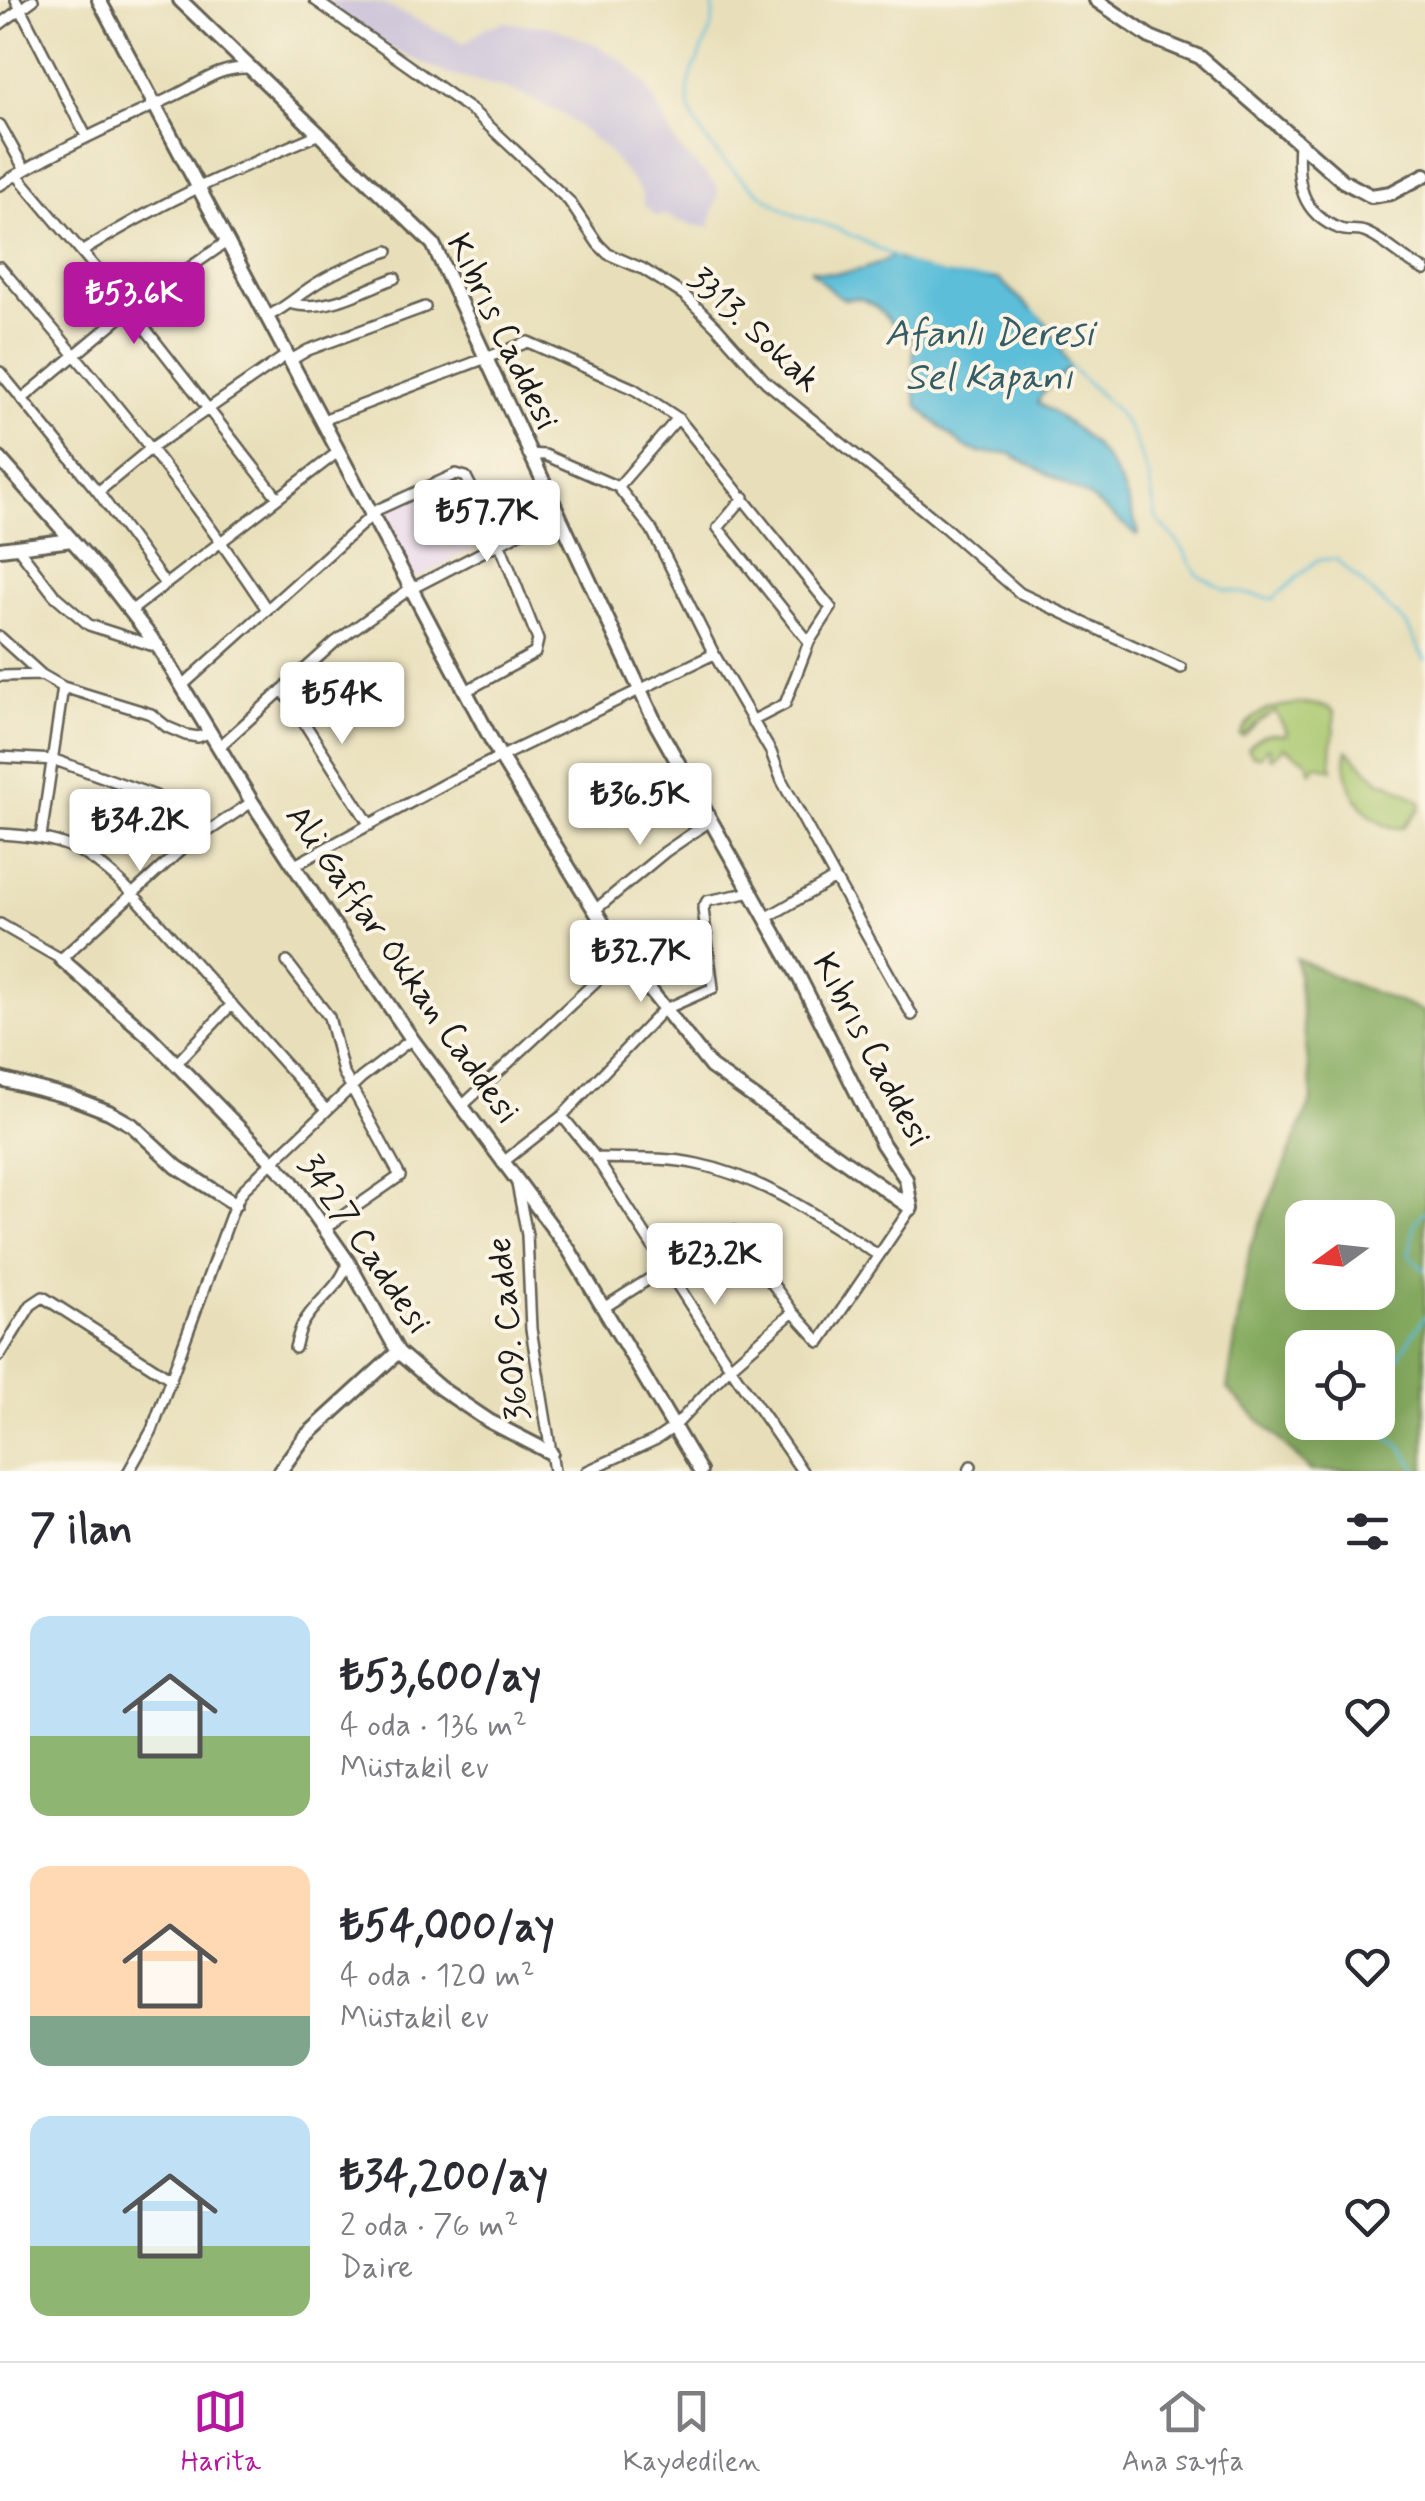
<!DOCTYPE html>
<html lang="tr">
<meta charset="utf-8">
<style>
body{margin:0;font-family:Mynerve,sans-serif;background:#f7f7f7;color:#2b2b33;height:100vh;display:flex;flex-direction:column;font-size:38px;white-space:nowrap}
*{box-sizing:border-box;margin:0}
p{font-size:32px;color:#7c7c81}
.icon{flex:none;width:55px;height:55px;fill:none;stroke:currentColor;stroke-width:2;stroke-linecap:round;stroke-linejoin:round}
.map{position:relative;height:1471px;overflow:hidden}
.panel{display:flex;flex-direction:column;background:#fff;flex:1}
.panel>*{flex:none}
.needle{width:65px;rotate:255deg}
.fabs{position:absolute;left:1285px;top:1200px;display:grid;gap:20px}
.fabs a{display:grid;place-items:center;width:110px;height:110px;border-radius:20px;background:#fff;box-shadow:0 10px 40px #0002;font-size:50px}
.price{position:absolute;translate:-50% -85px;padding:0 22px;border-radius:10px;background:#fff;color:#222;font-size:32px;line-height:65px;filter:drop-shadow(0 2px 5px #0008)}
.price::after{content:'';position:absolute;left:50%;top:60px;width:30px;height:22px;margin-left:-15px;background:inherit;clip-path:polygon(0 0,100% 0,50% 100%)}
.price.selected{background:#b5179e;color:#fff}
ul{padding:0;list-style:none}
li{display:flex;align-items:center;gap:30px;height:250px;padding:0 30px}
li span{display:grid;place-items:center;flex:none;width:280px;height:200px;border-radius:20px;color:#555}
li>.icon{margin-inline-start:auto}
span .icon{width:120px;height:120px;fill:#fffc;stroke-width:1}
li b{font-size:42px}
h2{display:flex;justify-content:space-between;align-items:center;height:120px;padding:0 30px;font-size:42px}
.tabs{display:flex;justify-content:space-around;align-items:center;height:140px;border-top:2px solid #e1e1e2;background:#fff;font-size:28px;color:#7c7c81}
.tabs a{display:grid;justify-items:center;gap:5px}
.tabs .selected{color:#b5179e}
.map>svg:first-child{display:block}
.built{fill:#e6d3f0}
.industrial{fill:#c8c0d8}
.green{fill:#a9c76e;stroke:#627245;stroke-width:2.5}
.forest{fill:#86ac61;stroke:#51643e;stroke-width:2.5;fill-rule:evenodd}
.water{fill:#5bbed9;stroke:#3c6d7a;stroke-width:2.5}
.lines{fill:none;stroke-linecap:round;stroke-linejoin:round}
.stream{stroke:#5bbed9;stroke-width:2.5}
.street-casing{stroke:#636053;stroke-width:14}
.secondary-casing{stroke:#636053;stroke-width:18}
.street{stroke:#fff;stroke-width:9}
.secondary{stroke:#fff;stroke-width:12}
.labels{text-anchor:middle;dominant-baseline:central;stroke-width:8;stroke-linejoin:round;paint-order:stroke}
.street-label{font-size:35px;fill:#1c1c1c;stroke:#fcf5e5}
.water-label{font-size:38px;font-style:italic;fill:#355d68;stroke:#fcf5e5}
</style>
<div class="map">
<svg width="1425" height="1471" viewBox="0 0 1425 1471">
<rect width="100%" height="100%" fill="#fcf5e5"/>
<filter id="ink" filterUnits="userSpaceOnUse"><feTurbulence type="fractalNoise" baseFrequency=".01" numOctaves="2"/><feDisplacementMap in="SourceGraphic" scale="20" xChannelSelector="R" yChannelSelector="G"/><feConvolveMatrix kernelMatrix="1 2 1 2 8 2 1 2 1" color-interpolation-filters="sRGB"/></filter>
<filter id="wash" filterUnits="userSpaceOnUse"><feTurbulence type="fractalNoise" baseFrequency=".0048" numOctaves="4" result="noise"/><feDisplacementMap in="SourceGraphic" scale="40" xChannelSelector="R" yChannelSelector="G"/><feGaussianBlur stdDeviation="2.25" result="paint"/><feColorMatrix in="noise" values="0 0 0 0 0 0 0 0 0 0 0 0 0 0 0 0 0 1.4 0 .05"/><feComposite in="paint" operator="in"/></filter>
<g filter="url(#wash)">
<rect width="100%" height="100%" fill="#e8dfba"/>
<!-- built -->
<path class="built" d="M 453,480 L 467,485 L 490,536 L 488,541 L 420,577 L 413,576 L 383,518 L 386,510 L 437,484 Z"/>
<!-- industrial -->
<path class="industrial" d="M 315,0 L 381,3 L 465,43 L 484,28 L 505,22 L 552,27 L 592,43 L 624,61 L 647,86 L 677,146 L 716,185 L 718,194 L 709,227 L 689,225 L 665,215 L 656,216 L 644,205 L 642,193 L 606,149 L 564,115 L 516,92 L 447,74 L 370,39 Z"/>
<!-- green -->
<path class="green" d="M 1305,703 L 1328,707 L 1334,712 C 1337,733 1327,750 1333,770 L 1317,765 L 1311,772 L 1307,761 L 1284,747 L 1273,758 L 1269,756 L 1270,749 L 1267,747 L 1261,756 L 1253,756 L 1248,749 C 1259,734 1269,732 1286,735 L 1287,732 L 1275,712 L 1258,722 L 1243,736 L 1240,735 C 1255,707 1277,706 1305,703 Z
M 1347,750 L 1381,782 L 1389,783 L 1420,801 L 1420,808 L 1403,828 C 1367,830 1339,782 1347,750 Z"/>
<!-- forest -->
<path class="forest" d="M 1296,958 L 1342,980 L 1425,1012 L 1425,1471 L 1311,1471 L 1227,1389 L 1250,1247 L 1312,1099 ZM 1302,1218 L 1378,1218 L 1378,1292 L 1302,1292 ZM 1302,1348 L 1378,1348 L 1378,1422 L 1302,1422 Z"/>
<!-- water -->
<path class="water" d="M 892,256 C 933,277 954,278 999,279 L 1046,323 L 1070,367 L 1041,395 L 1038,403 C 1070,422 1102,446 1119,480 C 1128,497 1132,515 1139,533 L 1137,535 L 1089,497 L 1008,453 L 980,453 L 963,446 L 930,418 L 918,406 L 914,392 L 913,337 L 905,336 L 874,305 L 859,298 L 844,299 L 830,290 L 810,269 C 835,279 871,270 892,256 Z"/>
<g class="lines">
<!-- stream -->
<path class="stream" d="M 712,0 C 720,36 689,60 688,94 C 687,138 760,200 797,216 C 807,220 817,221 827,225 C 851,234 874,246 896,258
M 904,262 C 933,277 960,278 993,278
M 1033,310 L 1050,331
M 1067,364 L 1117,411 L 1133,436 L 1149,477 L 1156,518 L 1181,546 L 1198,575 L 1226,590 L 1273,599 L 1317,560 L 1336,559 L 1406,624 L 1425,660
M 1425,1211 L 1415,1222 L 1409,1256 L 1425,1270
M 1417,1471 L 1403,1448 L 1386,1437 C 1384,1429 1381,1421 1380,1413 C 1377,1383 1409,1340 1425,1316"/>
</g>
</g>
<g filter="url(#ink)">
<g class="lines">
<!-- street casing -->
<g class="street-casing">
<path id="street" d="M 16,0 L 86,136
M 315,0 L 474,112 L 569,201 L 598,244 L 608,254 L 643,269 L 684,295 L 716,326 L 766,382 L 942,525 L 1020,593 L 1181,668
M 0,24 L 33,0
M 0,125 L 25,170
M 1299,144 C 1296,182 1301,214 1340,229 C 1348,232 1357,229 1364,232 C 1383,238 1404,261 1425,270
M 17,175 L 130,309 L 278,498
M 0,185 C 57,149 116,124 176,95 C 202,82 219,67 249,68
M 83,251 C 158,203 237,169 319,134
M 0,267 C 94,376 187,488 266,608
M 293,304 C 327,312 364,290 395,278
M 268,316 C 284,308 294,299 308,289 C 332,272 361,261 388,251
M 291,360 L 308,350 L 425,307
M 0,372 L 98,492 L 165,584
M 22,399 L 130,309 L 228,241
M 323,420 L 528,342 L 634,389 L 678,418 L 831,608 L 809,642 L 785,704 L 752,721
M 528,454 L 545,455 L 618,487 L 652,530 L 714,654 L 771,752 L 782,781 L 835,878 L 912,1015
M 618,487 L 678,418
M 98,492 L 150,449 L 288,354
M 744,497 L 718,528 L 809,642
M 18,548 L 54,595 L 89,625 L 157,647
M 132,610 L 338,452
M 0,637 L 42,675 L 63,687 L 151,714 L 167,727 L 186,735 L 198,737 L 211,732
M 0,676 L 42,675
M 183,685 L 379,509 L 456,474 L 466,477 L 499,542 L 538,640 L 535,653 L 466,691
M 283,690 L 370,825
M 220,746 L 334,643 L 407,591 L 556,514
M 0,757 L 55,760 L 156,796
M 0,834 C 65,837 86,849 132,893 L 326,1110
M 41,837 L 63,687
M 295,865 L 448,782 L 714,654
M 595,910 L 665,852 L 710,821
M 766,918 L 835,878
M 0,924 L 61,959 L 183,848 L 252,802
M 287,962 L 329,1017 L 343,1072 L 400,1176 L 324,1229
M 176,1064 L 232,1004
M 461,1107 L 623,956
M 562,1116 L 596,1158 C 629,1159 666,1157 697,1164 C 765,1178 821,1219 878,1255
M 596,1158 L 730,1367 L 802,1471
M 502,1163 L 562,1116 L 663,1010 L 713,988 L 703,909 L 707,901 L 752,892
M 517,1184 L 527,1235 L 531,1329 L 554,1471
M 605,1307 L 723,1232 L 734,1231 L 793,1312 L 820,1342 L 911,1208
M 295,1348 C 297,1340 299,1331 303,1324 C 315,1301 340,1289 348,1262
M 0,1355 L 31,1305 L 43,1297 L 171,1379
M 129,1471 L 152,1430 L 235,1204 L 243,1190 L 361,1078 L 412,1039
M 587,1471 L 655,1440 L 674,1427 L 730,1367 L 793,1312
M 969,1471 L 971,1466"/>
</g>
<!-- secondary casing -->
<g class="secondary-casing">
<path id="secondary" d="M 99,0 L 500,756 L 623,956 L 711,1067 L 911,1208 L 906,1179 L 882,1143 L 799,977 L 655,722 L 433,244 L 180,0
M 1096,0 L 1150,37 L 1200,57 L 1343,181 L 1371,196 L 1391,193 L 1425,175
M 0,459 L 102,574 L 159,648 L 252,802 L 312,893 L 412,1039 L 569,1250 L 700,1471
M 0,549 L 72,540
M 61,959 L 149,1036 L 291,1181 L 348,1262 L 398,1352 L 440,1388 L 489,1421 L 551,1453
M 0,1079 L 70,1097 L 109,1112 L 132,1125 L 177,1167 L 235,1204
M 280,1471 L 304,1438 L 398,1352"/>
</g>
<!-- street -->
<use href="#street" class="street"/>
<!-- secondary -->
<use href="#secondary" class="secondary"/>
</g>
</g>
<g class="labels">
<!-- street labels -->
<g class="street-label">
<text transform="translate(754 330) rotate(43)">3313. Sokak</text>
<text transform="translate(502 332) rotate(64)">Kıbrıs Caddesi</text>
<text transform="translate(402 965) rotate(55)">Ali Gaffar Okkan Caddesi</text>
<text transform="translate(871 1050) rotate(62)">Kıbrıs Caddesi</text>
<text transform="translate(364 1244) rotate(56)">3427 Caddesi</text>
<text transform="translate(509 1329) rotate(-96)">3609. Cadde</text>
</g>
<!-- water labels -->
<g class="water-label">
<text x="989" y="334">Afanlı Deresi<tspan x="989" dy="44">Sel Kapanı</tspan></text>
</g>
</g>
</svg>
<div class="fabs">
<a><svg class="needle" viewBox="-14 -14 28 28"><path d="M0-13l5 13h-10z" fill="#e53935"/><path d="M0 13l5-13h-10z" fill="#7c7c81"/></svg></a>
<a><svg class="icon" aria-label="locate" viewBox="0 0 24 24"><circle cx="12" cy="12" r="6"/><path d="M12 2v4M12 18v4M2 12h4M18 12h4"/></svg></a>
</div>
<b class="price selected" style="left:134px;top:347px">₺53.6K</b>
<b class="price" style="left:487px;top:565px">₺57.7K</b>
<b class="price" style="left:342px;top:747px">₺54K</b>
<b class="price" style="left:640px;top:848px">₺36.5K</b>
<b class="price" style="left:140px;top:874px">₺34.2K</b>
<b class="price" style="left:641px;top:1005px">₺32.7K</b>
<b class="price" style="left:715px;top:1308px">₺23.2K</b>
</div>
<section class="panel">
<h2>7 ilan<svg class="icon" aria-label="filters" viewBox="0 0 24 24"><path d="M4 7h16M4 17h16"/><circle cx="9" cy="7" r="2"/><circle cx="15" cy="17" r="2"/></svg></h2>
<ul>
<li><span style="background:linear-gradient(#bfe0f5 60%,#8fb573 0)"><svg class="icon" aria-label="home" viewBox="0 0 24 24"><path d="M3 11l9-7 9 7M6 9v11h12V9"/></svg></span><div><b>₺53,600/ay</b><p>4 oda · 136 m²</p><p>Müstakil ev</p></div><svg class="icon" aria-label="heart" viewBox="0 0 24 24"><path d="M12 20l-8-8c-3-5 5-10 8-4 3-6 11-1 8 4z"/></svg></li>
<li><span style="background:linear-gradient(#ffd9b3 75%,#7fa58c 0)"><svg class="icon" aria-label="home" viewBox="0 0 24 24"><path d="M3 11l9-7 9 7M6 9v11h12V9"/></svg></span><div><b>₺54,000/ay</b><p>4 oda · 120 m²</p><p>Müstakil ev</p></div><svg class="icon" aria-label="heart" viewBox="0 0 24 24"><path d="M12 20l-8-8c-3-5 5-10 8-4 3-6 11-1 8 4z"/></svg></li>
<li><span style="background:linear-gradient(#bfe0f5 65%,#8fb573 0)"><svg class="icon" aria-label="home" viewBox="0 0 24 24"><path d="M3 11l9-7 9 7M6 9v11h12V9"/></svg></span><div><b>₺34,200/ay</b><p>2 oda · 76 m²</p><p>Daire</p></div><svg class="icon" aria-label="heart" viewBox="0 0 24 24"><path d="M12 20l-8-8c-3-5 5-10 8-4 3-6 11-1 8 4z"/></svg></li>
</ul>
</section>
<nav class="tabs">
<a class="selected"><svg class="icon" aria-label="map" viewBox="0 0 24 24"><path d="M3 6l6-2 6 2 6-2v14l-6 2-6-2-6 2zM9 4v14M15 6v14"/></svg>Harita</a>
<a><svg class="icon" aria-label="saved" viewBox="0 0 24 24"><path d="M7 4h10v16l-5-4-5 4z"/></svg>Kaydedilen</a>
<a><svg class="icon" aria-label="home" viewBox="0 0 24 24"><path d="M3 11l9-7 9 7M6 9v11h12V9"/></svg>Ana sayfa</a>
</nav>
